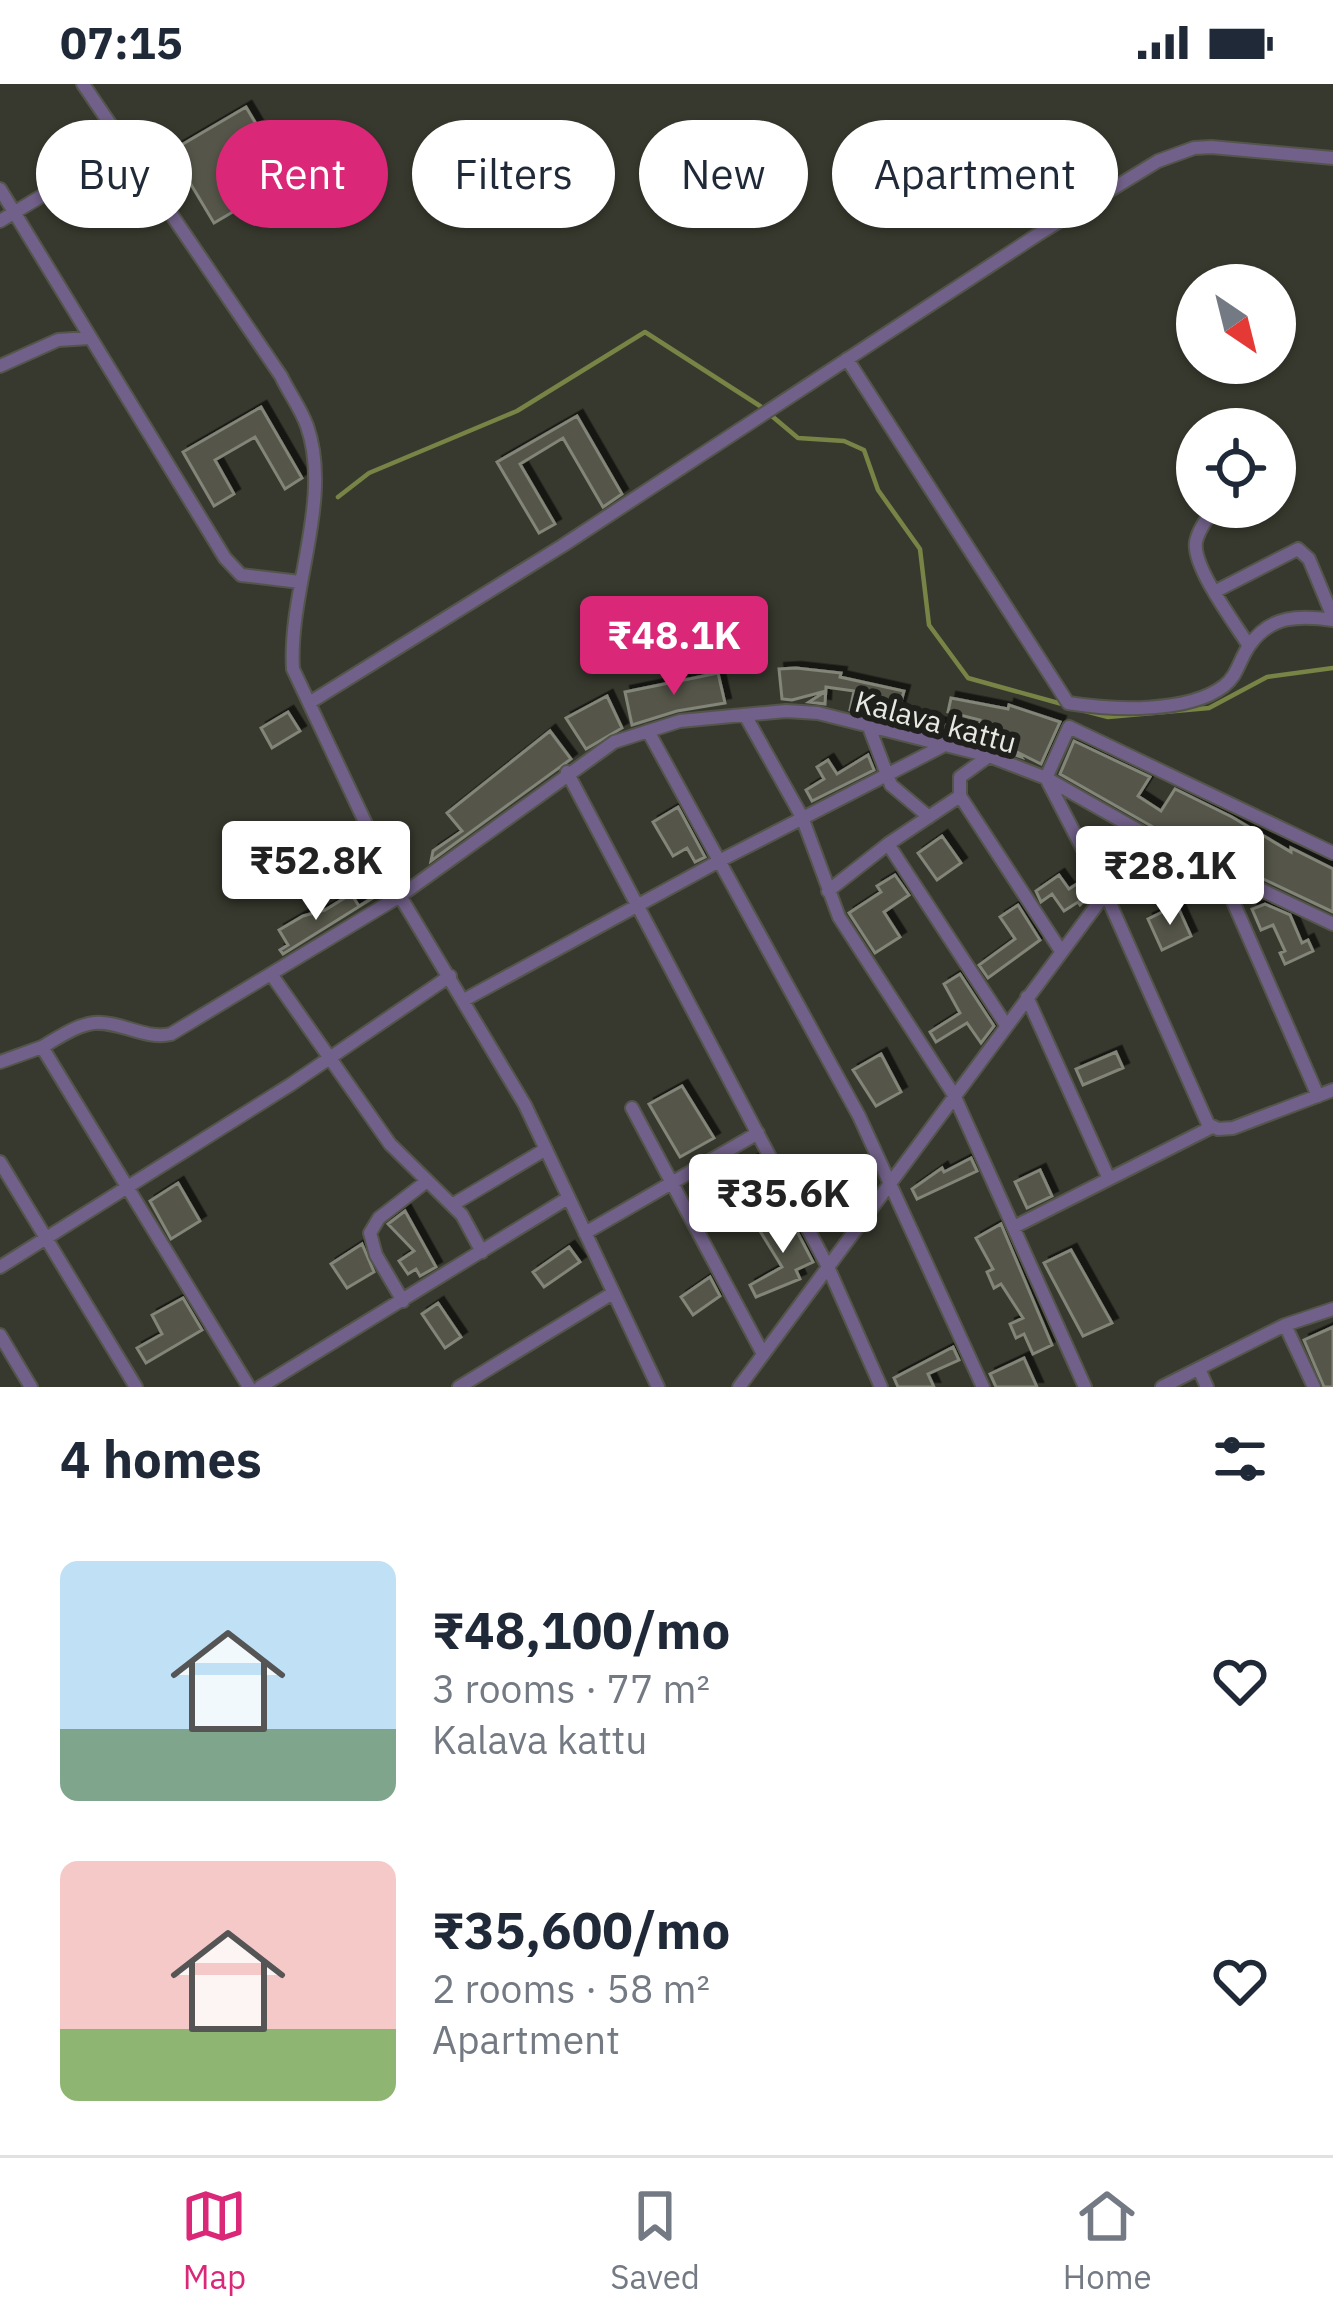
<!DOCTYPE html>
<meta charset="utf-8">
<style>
body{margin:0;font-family:"IBM Plex Sans",sans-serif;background:#f2f2f3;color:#1f2937;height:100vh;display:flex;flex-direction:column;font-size:45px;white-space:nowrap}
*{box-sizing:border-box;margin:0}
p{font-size:39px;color:#747a83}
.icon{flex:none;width:66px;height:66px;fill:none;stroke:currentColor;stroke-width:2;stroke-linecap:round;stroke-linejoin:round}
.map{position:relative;height:1303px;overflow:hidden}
.sheet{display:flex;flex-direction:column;background:#fff;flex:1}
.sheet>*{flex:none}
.guide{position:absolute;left:36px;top:36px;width:1263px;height:108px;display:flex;gap:24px}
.needle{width:78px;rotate:145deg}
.buttons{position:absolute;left:1176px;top:180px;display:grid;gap:24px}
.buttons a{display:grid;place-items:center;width:120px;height:120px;border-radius:50%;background:#fff;box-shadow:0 3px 9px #0004;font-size:60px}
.price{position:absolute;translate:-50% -102px;padding:0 27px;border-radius:12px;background:#fff;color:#222;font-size:39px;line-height:78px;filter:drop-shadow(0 3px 6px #0008)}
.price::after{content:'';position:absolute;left:50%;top:72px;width:36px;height:27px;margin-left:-18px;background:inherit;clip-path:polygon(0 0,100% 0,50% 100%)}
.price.active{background:#db2777;color:#fff}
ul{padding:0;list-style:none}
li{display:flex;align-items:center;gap:36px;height:300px;padding:0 60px}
li span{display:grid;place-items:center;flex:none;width:336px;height:240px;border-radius:18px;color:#555}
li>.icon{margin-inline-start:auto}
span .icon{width:144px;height:144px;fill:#fffc;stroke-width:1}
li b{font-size:51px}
h2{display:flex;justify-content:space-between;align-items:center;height:144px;padding:0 60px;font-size:51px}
.tag{padding:0 42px;border-radius:54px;background:#fff;box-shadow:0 3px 9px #0004;font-size:42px;line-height:108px}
.tag.active{background:#db2777;color:#fff}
.status{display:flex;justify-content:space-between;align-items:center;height:84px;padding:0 60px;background:#fff;direction:ltr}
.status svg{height:33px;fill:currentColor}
.tabs{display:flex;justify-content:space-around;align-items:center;height:168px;border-top:3px solid #e0e1e3;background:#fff;font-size:33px;color:#747a83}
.tabs a{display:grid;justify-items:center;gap:6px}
.tabs .active{color:#db2777}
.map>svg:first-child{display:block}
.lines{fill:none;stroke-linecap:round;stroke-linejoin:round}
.stream{stroke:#788445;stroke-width:4.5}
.building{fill:#54574a;stroke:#828578;stroke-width:3;filter:url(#shadow)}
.street-casing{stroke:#53554b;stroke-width:16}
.street{stroke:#716089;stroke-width:12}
.labels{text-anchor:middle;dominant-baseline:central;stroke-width:12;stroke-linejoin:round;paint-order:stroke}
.street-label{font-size:30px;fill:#e6e8e1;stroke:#1f201b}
</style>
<div class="status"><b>07:15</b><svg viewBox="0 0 49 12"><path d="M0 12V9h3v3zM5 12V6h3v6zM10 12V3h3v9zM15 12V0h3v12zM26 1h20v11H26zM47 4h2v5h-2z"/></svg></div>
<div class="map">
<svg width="1333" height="1303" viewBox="0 0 1333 1303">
<defs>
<filter id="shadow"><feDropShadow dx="5.5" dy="-5.5" stdDeviation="0" flood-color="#0009"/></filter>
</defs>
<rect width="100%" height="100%" fill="#37392e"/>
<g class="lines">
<!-- stream -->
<path class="stream" d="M 338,413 L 369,389 L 517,327 L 645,248 L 760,322 L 798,354 L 844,357 L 864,366 L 878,406 L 920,465 L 929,541 L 968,594 L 1062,620
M 1085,627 L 1108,633 L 1209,624 L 1267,593 L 1333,584"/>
</g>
<!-- building -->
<path class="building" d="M 246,23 L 289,95 L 214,139 L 171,67 Z
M 261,323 L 302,394 L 285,405 L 255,353 L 215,376 L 234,410 L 214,422 L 183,368 Z
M 577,332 L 622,410 L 603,423 L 563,354 L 520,380 L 555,440 L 539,449 L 497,378 Z
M 796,584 L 841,589 L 840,593 L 904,607 L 898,628 L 953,643 L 951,652 L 850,626 L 854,607 L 826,603 L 825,620 L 809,618 L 826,607 L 792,616 L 782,615 L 779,585 Z
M 718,589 L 725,619 L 677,627 L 632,641 L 625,608 Z
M 607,612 L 622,644 L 586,665 L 566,634 Z
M 951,614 L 1008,625 L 1009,621 L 1060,638 L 1041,680 L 1017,668 L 1021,673 L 976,658 L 980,636 L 948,628 Z
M 288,628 L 300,647 L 272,664 L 261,644 Z
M 550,647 L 571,675 L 431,777 L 433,767 L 462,747 L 447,729 Z
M 1074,657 L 1150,693 L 1138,712 L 1161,727 L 1175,705 L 1232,733 L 1291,768 L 1291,764 L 1333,785 L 1333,828 L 1153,743 L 1060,690 Z
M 868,671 L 874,686 L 812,717 L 806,706 L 824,695 L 817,683 L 828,676 L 837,690 Z
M 678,723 L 705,773 L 695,778 L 687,764 L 673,772 L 653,738 Z
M 942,752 L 961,779 L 937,796 L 918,769 Z
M 895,791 L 909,811 L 884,828 L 900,853 L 875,869 L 849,829 L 881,808 L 877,802 Z
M 1059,791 L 1069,805 L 1086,794 L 1093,808 L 1080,821 L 1078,818 L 1064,827 L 1052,810 L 1041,818 L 1036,807 Z
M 384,807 L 283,870 L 280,866 L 288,861 L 279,846 L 303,832 L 325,826 L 351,810 L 359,822 Z
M 1265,820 L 1290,831 L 1302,859 L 1308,856 L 1313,867 L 1285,880 L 1280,869 L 1285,867 L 1273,841 L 1261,846 L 1252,825 Z
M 1018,821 L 1040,856 L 988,894 L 979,881 L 1015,855 L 1000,833 Z
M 1177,821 L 1191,852 L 1162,866 L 1148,835 Z
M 960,890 L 994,942 L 981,959 L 967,939 L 936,958 L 930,948 L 960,929 L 944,900 Z
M 1116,968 L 1123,984 L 1083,1001 L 1076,985 Z
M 881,970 L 901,1008 L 876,1022 L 853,986 Z
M 682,1002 L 714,1054 L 680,1073 L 649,1020 Z
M 758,1073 L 768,1091 L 737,1108 L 727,1090 Z
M 971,1074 L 977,1087 L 917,1115 L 912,1105 L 942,1084 L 944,1088 Z
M 840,1078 L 852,1097 L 816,1119 L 804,1100 Z
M 1040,1086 L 1052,1112 L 1027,1124 L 1015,1098 Z
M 178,1099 L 200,1137 L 171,1155 L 150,1117 Z
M 405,1127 L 436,1183 L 420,1192 L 416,1185 L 408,1190 L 399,1177 L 414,1167 L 388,1140 Z
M 789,1132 L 813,1178 L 796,1186 L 800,1195 L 756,1213 L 750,1201 L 782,1183 L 760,1147 Z
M 1001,1140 L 1052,1261 L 1033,1270 L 1024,1250 L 1016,1254 L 1010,1240 L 1023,1234 L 1001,1200 L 994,1204 L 987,1188 L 993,1185 L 976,1154 Z
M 362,1160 L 374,1188 L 347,1204 L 331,1180 Z
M 569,1163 L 580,1178 L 544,1203 L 533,1188 Z
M 1071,1166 L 1112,1239 L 1083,1252 L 1044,1179 Z
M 710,1193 L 720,1212 L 693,1231 L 681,1213 Z
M 183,1214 L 202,1246 L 146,1279 L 137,1264 L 162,1250 L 152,1231 Z
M 438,1219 L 461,1253 L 445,1264 L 422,1230 Z
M 1333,1243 L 1333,1303 L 1324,1303 L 1304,1256 Z
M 953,1263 L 959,1276 L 928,1290 L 934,1303 L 898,1303 L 894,1294 Z
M 1024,1274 L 1037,1303 L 996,1303 L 990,1290 Z"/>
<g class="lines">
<!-- street casing -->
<g class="street-casing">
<path id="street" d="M 83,0 L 281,292 C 289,309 301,325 307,342 C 333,416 288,507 293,585 L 400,812 L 525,1021 L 658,1303
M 0,105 L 225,474 L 241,491 L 300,498
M 0,137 L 125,62
M 847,275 L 1068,619 C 1112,626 1187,630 1224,602 C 1238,591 1239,576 1249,562 C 1270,531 1300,531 1333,536
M 0,282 L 58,256 L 89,254
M 1215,423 C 1208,433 1198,446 1196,458 C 1192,483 1235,539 1249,562
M 1216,507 L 1298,465 L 1309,475 L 1333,533
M 309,619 L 562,462 L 1037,151 L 1158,77 L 1194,64 L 1211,63 L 1333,74
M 745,631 L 802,733 L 839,833 L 954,1011 L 1085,1303
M 869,643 L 891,701 L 929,733
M 648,647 L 859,1032 L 983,1303
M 989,672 L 960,693 L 960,712 L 1061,867
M 567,688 L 828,1183 L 881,1303
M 888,760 L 1006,941
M 1333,769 L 1069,643 L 1046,694 L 1105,808 L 1208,1040 L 1218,1045 L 1233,1044 L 1333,1006
M 1221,790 L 1318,1012
M 828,807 L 888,760 L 960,712
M 271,890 L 390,1060 L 462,1131 L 482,1168
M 1027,913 L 1109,1095
M 464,916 L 721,776 L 943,662
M 0,978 L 42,963
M 632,1024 L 763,1270
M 0,1078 L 136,1303
M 452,1121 L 546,1065
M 1014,1143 L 1212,1043
M 585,1149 L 758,1049
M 0,1183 L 290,1001 L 450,892
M 403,1217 L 376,1171 L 370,1149 L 379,1134 L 427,1097
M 1285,1241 L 1314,1303
M 0,1251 L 31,1303
M 1199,1285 L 1207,1303
M 249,1303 L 42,963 C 58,954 76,941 94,939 C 121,937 145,956 171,950 L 400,812 L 614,658 L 680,637 L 786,627 L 818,629 L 989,672 L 1046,694 L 1148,752 L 1333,840
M 260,1303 L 568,1114
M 459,1303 L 613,1209
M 739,1303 L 1148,752
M 1162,1303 L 1285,1241 L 1333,1225"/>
</g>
<!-- street -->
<use href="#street" class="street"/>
</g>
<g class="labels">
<!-- street labels -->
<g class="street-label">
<text transform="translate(936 637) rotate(15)">Kalava kattu</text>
</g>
</g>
</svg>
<div class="buttons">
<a><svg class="needle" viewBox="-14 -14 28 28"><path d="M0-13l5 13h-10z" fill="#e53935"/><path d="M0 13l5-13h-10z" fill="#747a83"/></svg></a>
<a><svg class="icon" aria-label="locate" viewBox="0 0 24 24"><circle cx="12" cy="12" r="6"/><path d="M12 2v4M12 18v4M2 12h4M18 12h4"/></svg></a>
</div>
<b class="price active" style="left:674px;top:614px">₹48.1K</b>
<b class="price" style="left:316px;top:839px">₹52.8K</b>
<b class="price" style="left:1170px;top:844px">₹28.1K</b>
<b class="price" style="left:783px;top:1172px">₹35.6K</b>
<div class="guide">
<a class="tag">Buy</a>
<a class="tag active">Rent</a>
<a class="tag">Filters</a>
<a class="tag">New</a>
<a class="tag">Apartment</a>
</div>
</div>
<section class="sheet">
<h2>4 homes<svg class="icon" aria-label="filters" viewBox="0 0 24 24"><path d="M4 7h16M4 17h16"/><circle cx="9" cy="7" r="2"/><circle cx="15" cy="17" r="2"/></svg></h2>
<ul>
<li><span style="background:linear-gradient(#bfe0f5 70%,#7fa58c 0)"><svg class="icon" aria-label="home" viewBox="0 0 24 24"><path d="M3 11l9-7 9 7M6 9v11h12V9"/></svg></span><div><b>₹48,100/mo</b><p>3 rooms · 77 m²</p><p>Kalava kattu</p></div><svg class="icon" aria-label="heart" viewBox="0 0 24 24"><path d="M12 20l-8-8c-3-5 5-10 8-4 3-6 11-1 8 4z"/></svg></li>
<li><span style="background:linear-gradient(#f6c9c9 70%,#8fb573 0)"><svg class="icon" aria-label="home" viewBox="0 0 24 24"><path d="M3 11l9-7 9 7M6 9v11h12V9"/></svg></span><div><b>₹35,600/mo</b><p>2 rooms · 58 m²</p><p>Apartment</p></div><svg class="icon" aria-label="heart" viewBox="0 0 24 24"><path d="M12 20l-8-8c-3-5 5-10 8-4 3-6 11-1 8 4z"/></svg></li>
</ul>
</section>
<nav class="tabs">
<a class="active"><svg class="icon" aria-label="map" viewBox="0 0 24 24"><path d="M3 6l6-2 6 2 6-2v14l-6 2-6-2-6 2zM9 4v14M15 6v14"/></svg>Map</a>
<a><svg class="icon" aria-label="saved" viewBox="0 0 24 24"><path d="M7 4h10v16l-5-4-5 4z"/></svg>Saved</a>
<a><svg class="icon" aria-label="home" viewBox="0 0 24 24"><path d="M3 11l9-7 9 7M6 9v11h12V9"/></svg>Home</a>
</nav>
